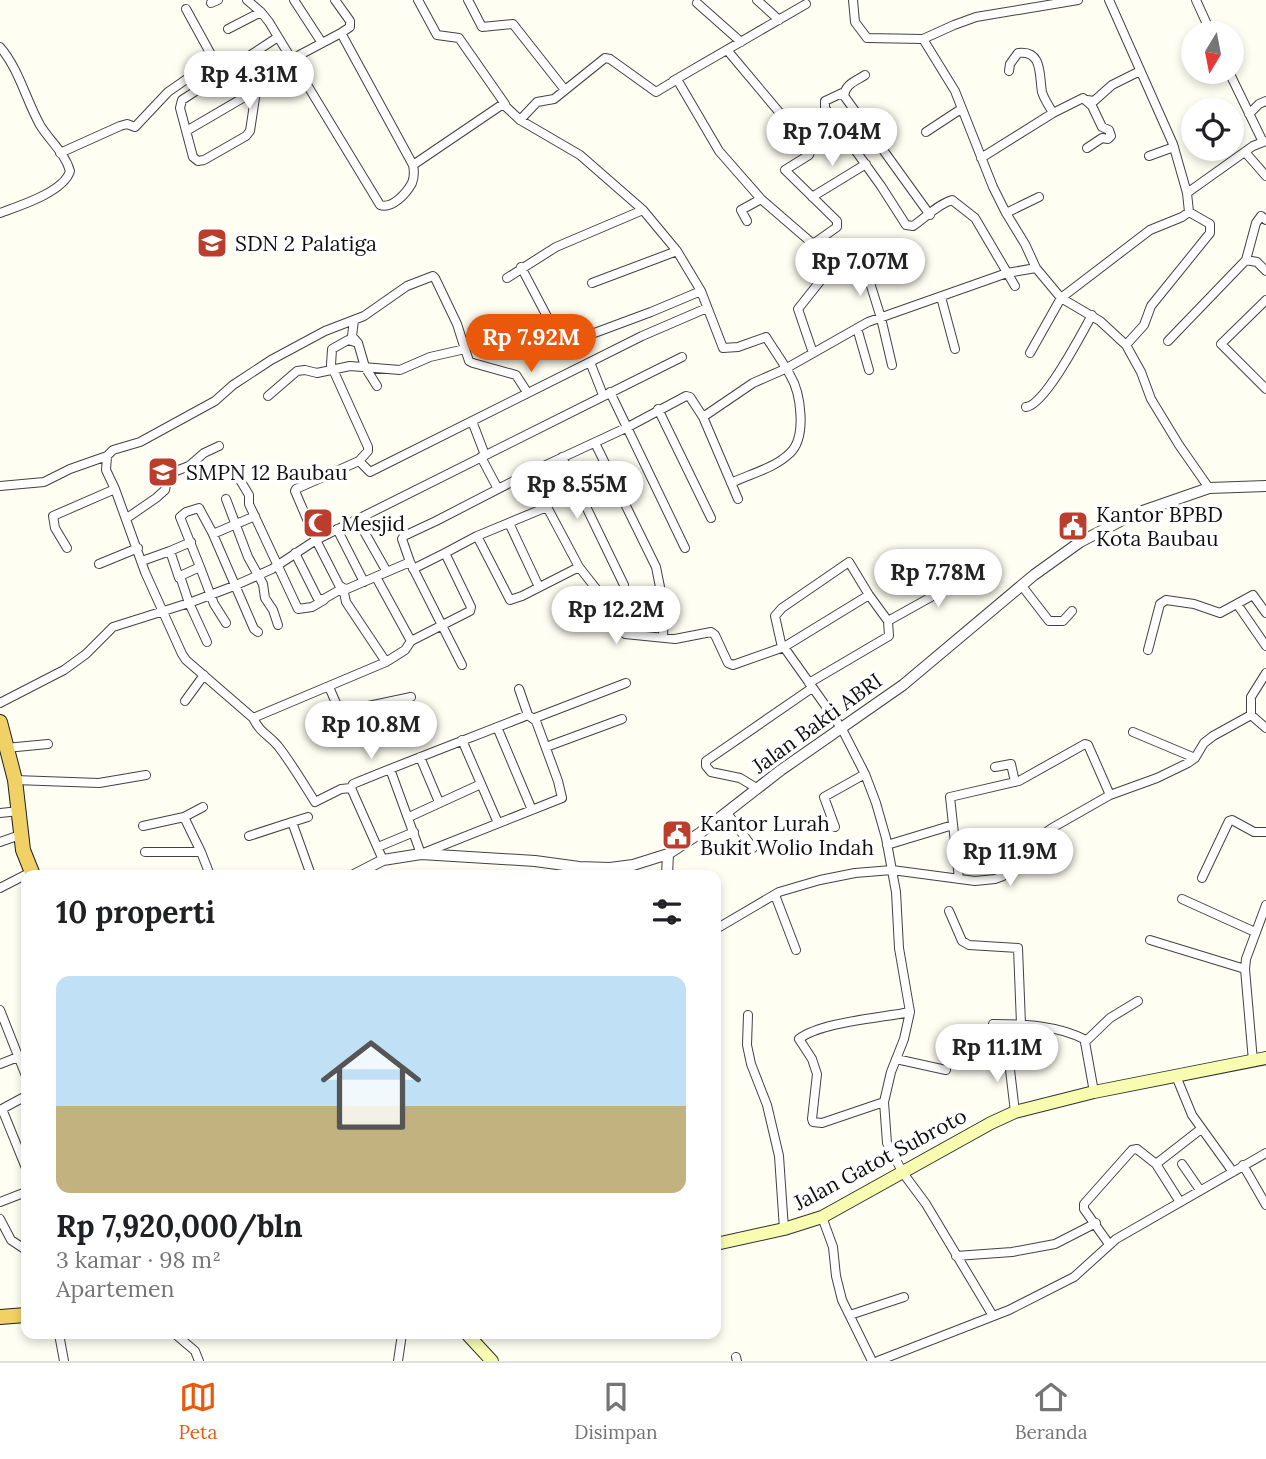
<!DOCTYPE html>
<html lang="id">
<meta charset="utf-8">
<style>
body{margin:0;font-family:Lora,serif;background:#f2f2f2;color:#202124;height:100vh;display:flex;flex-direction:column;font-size:26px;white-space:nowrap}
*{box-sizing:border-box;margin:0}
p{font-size:23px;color:#757577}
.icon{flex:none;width:38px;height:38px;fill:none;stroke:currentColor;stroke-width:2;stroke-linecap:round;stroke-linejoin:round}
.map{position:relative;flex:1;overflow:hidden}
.side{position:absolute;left:21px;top:870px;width:700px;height:469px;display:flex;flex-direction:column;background:#fff;border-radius:14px;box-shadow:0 4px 10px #0003}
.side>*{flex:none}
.needle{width:46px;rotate:190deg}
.controls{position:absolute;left:1181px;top:21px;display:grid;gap:14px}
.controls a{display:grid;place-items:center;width:63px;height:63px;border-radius:50%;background:#fff;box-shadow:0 4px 10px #0003;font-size:35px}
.price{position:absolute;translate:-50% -60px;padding:0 16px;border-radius:24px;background:#fff;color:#222;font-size:23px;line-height:46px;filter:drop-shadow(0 2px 4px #0008)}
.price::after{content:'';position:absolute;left:50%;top:42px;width:21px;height:16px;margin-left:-10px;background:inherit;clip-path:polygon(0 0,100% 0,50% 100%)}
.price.selected{background:#ea580c;color:#fff}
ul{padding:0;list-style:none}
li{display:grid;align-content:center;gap:14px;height:371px;padding:0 35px}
li span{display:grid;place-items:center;height:217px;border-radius:14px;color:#555}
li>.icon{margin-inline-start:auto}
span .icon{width:126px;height:126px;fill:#fffc;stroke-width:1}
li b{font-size:30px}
h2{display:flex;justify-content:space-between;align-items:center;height:84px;padding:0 35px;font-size:30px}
.menu{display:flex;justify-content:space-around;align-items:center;height:98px;border-top:2px solid #e0e0e0;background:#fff;font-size:19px;color:#757577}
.menu a{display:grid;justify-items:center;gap:4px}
.menu .selected{color:#ea580c}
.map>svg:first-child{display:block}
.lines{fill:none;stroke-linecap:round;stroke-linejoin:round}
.minor-casing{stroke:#424242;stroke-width:10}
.tertiary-casing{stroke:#424242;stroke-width:12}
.secondary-casing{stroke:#313131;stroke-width:14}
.trunk-casing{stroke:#202020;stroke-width:16}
.minor{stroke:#fff;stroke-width:8}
.tertiary{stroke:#fff;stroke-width:10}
.secondary{stroke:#f7fcb0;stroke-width:12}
.trunk{stroke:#f1d166;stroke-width:14}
.labels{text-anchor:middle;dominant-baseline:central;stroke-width:7;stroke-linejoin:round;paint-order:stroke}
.poi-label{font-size:21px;fill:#0f0f0f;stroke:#fff;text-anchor:start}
.street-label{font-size:21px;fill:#0f0f0f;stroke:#fff}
</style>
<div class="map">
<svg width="1266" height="1361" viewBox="0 0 1266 1361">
<rect width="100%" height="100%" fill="#fefef2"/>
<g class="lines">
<!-- minor casing -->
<g class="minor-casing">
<path id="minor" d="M 247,0 L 261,12 L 269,22 L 380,205 C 392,209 406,194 412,183 C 414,178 414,170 413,165 L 503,104 L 520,120 L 580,155 L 643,210
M 294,0 L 322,43
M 335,0 L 350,21 L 350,27 L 341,33
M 418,0 L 437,35 L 459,38 L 505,104
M 468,0 L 482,27 L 513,24 L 565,90
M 757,0 L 779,20
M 853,0 L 855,22 L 867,38 L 923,39 L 955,91 L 993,187 L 1006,213 L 1025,244 L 1036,268
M 1109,0 L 1173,144 L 1187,193
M 1196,0 L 1211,33
M 211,3 L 218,0
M 697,3 L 741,42
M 228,29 L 261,12
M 923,39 L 954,25 L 976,17 L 1078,0
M 0,47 C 19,69 26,100 40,125 C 49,140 65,153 70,171 C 64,192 19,206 0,213
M 727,50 L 811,150 L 809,155 L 785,170 L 837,221 L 837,227 L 813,244
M 292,59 L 341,33 L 413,165
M 1009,71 L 1010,64 L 1018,53 C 1043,50 1039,75 1042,92 C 1044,99 1049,106 1053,113
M 1229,72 L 1263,142
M 673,81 L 806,4
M 256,91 L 250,131 L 246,136 L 204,160 L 198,161 L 193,157 L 180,108 L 182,100 L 278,37
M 844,96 C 845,84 856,81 865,75
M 1087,100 L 1094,101 L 1112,85 L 1140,71
M 1249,114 L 1259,104 L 1266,101
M 520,120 L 537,102 L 554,99 L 605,58 L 610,59 L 656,92 L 676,80 L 678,81 L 719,151 L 761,199
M 188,130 L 296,67
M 926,132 L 961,109
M 1245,152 L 1266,176
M 60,153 L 120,126 L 127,124 L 135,127 L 168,92 L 214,60 L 186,9
M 1149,156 L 1174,147
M 981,158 L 1053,113 L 1083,98 L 1092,106 L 1102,127 L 1109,130 L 1111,136 L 1108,139 L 1102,138 L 1087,148
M 812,197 L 866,164
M 1006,213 L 1039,197
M 930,215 L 842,93 L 825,101 L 825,108 L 881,186 L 906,225 L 913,226 C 925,218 938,204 952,200 L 975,218 L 1015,286
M 747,221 L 741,210 L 761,199 L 813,244 L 828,265 L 825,275 L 798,309 L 813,353
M 1246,260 L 1257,262 L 1266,271
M 521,267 L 562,345 L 651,312 L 701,291
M 866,270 L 881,318 L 892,365
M 507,278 L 556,247 L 643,210 L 677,251 L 701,291 L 723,348 L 738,347 L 766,337 C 774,350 783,362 790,375 C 801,393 807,437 790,453 C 775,468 750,474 731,483
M 592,283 L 677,251
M 941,297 L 955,349
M 1266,300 L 1221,344 L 1266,389
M 354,320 L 352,336 L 358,343 L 365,367 L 377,386
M 857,328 L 869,370
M 1168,341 L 1246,260 L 1256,223 L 1261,216 L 1266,220
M 358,343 L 348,340 L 332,349 L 331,365 L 368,447 L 368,451 L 359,461 L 370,472 L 642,336 L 707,308
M 1126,345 L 1144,325 L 1151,306 L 1210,233 L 1210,224 L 1189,212
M 1030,353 L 1061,298 L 1150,230 L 1182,217 L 1189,212 L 1187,193 L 1253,146 L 1266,141
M 590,362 L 603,395
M 610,392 L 685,548
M 268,396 L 297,371 L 305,370 L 317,373 L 350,366 L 400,370 L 430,357 L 465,349 L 469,361 L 473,363 L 516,375 L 527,392
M 1026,407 C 1045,405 1082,333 1092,315
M 658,409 L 711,518
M 703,417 L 753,383 L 785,369 L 868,322 L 1007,273 L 1036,268 L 1061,298 L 1100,321 L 1126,345 L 1141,372 L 1151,399 L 1179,445 L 1209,488
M 472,421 L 485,455
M 595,443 L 656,567 L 660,587 L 659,600 L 664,607 L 663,637
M 107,456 L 106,470 L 115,489
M 481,457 L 498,489
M 562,457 L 624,585
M 531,472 L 547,507 L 579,567 L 605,600 L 625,634 L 675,639 L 711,632 L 715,635 L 728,663 L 733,665 L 784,647 L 869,595
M 237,475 L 249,495 L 249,504 L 298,609 L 312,607 L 324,600
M 0,486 L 44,482 L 70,469 L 107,456 L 113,450 L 140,442 L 215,401 L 233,385 L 271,360 L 325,331 L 364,316 L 407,286 L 433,276 L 435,278 L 457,324 L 465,349
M 226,499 L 248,557 L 263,584 L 265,598 L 273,610 L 278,625
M 127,518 L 156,498 L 165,490 L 167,480 L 171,473 L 189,466 L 204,453 L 219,446
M 357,519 L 387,572
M 509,523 L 539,587
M 337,529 L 364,582
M 213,534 L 255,516
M 477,536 L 510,600 L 522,596 L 579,567
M 67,548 L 55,528 L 53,516 L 115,489 L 145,572 L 182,654 L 186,660 L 253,718
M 170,551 L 191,542
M 295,553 L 317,597 L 322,600 L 343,588 L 347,589 L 410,562
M 142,561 L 170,551 L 179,578
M 99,564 L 138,548
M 200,567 L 180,517 L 186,512 L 199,508 L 212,532 L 254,629 L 258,632
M 413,569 L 445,553
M 376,577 L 411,641
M 1022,586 L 1049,621 L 1063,621 L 1072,611
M 1237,604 L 1266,646
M 888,621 L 949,587 L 972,571
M 207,642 L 189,603 L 180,576 L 200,567 L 214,604 L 226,623
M 1148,650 L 1160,604 L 1166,600 L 1194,604 L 1220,613 L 1253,595 L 1266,613
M 386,662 L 405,650 L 411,641 L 470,611 L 471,607 L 445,553 L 477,536 L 547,507
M 462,665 L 410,562 L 402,539 L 404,536 L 436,521 L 531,472 L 628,427 L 686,396 L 690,397 L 703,417 L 738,499
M 1266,673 L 1251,697 L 1251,715 L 1266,728
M 809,683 L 889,636 L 888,621 L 869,595 L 849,562 L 782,608 L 775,616 L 781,643 L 842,729 L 865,774 L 876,803 L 886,838 L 896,892 L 899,948 L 910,1012 L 904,1039 L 891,1072 L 884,1102 L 887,1143 L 903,1173 L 926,1204 L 993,1316
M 329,687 L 340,712 L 411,697
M 519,689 L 528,715
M 185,701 L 204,675
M 0,703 L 64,670 L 86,654 L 113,627 L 189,603 L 234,586 L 272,569 L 316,540 L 682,357
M 535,718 L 626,683
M 497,727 L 532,810
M 1133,732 L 1195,758
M 462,740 L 498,823
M 546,747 L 622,719
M 6,748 L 48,744
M 420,757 L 439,802
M 995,767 L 1011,764 L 1015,782
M 15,780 L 99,783 L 146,775
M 351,788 L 341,789 L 315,802 C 303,783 292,764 278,746 C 268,734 261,734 253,718 L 386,662 L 346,602 L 343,588 L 339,585 L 316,540 L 295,491 L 296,489 L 359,461
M 758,789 L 740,778 L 711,772 L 706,766 L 706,761 L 812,688
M 0,813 L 19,811
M 727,813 L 753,848
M 184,817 L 201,852
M 409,817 L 481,784
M 292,822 L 308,817
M 143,826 L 184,817 L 203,807
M 835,827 L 824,797 L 865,774
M 249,836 L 292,822 L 311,875
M 0,842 L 20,835
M 887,845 L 953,825
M 378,847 L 414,832
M 145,852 L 201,852 L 210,875
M 383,860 L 351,788 L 353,784 C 411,760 470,738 528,715 L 536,721 L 558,781 L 562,798 L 421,854 L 390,769
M 1202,878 L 1229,821 L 1232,820 L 1254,832 L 1266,832
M 959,879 L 950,797 L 1019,781 L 1085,744 L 1088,745 L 1110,795
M 0,888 L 31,872
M 775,895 L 796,950
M 1182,899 L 1255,932
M 949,911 L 962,941 L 969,945 L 1018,948 L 1021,1024
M 716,929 L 779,892 L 820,880 L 855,873 L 892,870 L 975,881 L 995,879 L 1003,876 L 1030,844 L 1052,828 L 1110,795 L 1157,778 L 1188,763 L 1195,758 L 1204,743 L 1213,736 L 1251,715
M 1150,940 L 1245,969
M 0,1010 L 26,1076
M 748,1015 L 747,1045 L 751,1064 L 767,1105 L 779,1156 L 784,1229
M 993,1024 C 1024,1024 1057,1025 1086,1040
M 1008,1053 L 1015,1112
M 896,1059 L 946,1070
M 1253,1061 L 1245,969 L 1246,959 L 1266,905
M 0,1064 L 18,1057
M 1176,1076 L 1192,1115 L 1233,1172
M 1094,1092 L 1085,1042 L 1110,1018 L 1138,1001
M 884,1102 L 822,1123 L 813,1122 L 812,1119 L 817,1074 L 812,1059 L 799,1039 C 821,1022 881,1018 910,1012
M 2,1109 L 26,1168
M 0,1110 L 26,1096
M 1156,1164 L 1201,1129
M 1182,1164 L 1200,1190
M 1243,1165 L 1266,1205
M 0,1202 L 26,1192
M 822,1217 L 833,1247 L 836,1276 L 842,1300 L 872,1361
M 0,1219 L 11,1240 L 26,1250
M 1109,1244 L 1084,1209 L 1084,1204 L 1132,1150 L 1137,1149 L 1156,1164 L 1180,1202
M 956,1256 L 1012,1252 L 1055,1244 L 1096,1223
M 850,1315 L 904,1297
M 59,1334 L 64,1361
M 175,1334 L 195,1351 L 199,1361
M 736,1357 L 737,1361
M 398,1361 L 402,1334
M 878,1361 L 1009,1310 L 1074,1277 L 1116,1239 L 1266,1153"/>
</g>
<!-- tertiary casing -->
<g class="tertiary-casing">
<path id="tertiary" d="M 354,875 L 383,860 L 421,854 L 535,861 L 579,867 L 610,868 L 633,865 L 668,854 L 700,833 L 781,770 L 903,685 L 1034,575 L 1080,542 L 1134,514 L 1209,488 L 1266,486
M 667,875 L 668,854"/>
</g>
<!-- secondary casing -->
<g class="secondary-casing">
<path id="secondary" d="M 716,1244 L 784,1229 L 822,1217 L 991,1123 L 1015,1112 L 1094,1092 L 1266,1058
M 467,1334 L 492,1361"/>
</g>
<!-- trunk casing -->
<g class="trunk-casing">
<path id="trunk" d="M 0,722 L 15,780 L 23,850 L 33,875
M 0,1317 L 26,1315"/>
</g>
<!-- minor -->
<use href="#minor" class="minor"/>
<!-- tertiary -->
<use href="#tertiary" class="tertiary"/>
<!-- secondary -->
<use href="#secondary" class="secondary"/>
<!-- trunk -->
<use href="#trunk" class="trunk"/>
</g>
<!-- icons -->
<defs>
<g id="school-square" transform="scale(1.575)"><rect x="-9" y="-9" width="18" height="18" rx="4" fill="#bb3d2c" stroke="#fff"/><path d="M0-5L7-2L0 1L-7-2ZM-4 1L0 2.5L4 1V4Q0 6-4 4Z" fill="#fff"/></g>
<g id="mosque-square" transform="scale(1.575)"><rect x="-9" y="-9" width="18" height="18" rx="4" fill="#bb3d2c" stroke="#fff"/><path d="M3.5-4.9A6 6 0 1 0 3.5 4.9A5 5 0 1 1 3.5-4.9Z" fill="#fff"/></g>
<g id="civic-square" transform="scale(1.575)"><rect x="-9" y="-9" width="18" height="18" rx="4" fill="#bb3d2c" stroke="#fff"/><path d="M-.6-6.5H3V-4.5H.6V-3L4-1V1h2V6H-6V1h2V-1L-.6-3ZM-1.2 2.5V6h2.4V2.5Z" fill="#fff"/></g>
</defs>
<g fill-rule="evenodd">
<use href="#school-square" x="212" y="243"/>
<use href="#school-square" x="163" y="472"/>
<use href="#mosque-square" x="318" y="523"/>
<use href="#civic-square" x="1073" y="526"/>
<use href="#civic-square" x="677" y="835"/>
</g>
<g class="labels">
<!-- poi labels -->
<g class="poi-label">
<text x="235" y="243">SDN 2 Palatiga</text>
<text x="186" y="472">SMPN 12 Baubau</text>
<text x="1096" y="514">Kantor BPBD<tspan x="1096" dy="24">Kota Baubau</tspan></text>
<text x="341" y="523">Mesjid</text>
<text x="700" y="823">Kantor Lurah<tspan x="700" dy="24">Bukit Wolio Indah</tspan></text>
</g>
<!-- street labels -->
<g class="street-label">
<text transform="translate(817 723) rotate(-36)">Jalan Bakti ABRI</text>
<text transform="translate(880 1159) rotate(-28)">Jalan Gatot Subroto</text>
</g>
</g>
</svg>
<div class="controls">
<a><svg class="needle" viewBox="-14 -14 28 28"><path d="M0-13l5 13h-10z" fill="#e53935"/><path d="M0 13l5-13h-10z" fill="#757577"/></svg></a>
<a><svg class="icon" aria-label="locate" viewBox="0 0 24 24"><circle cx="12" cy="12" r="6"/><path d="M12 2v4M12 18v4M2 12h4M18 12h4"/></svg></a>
</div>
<b class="price" style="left:249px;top:111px">Rp 4.31M</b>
<b class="price" style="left:832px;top:168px">Rp 7.04M</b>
<b class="price" style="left:860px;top:298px">Rp 7.07M</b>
<b class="price selected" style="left:531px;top:374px">Rp 7.92M</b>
<b class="price" style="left:577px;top:521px">Rp 8.55M</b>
<b class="price" style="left:938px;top:609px">Rp 7.78M</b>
<b class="price" style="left:616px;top:646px">Rp 12.2M</b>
<b class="price" style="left:371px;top:761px">Rp 10.8M</b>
<b class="price" style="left:1010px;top:888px">Rp 11.9M</b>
<b class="price" style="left:997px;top:1084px">Rp 11.1M</b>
<section class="side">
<h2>10 properti<svg class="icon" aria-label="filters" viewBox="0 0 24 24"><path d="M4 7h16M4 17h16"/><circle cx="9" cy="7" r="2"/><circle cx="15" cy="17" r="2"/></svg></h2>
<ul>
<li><span style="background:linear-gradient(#bfe0f5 60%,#c2b280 0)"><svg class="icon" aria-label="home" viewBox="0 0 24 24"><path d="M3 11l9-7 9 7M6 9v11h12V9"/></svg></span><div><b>Rp 7,920,000/bln</b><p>3 kamar · 98 m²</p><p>Apartemen</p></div></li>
</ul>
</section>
</div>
<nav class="menu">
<a class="selected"><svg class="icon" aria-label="map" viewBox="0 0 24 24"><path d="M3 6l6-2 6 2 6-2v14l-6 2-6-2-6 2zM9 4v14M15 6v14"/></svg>Peta</a>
<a><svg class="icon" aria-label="saved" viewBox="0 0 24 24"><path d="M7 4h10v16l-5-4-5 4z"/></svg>Disimpan</a>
<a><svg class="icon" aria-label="home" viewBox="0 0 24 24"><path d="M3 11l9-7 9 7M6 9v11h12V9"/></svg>Beranda</a>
</nav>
